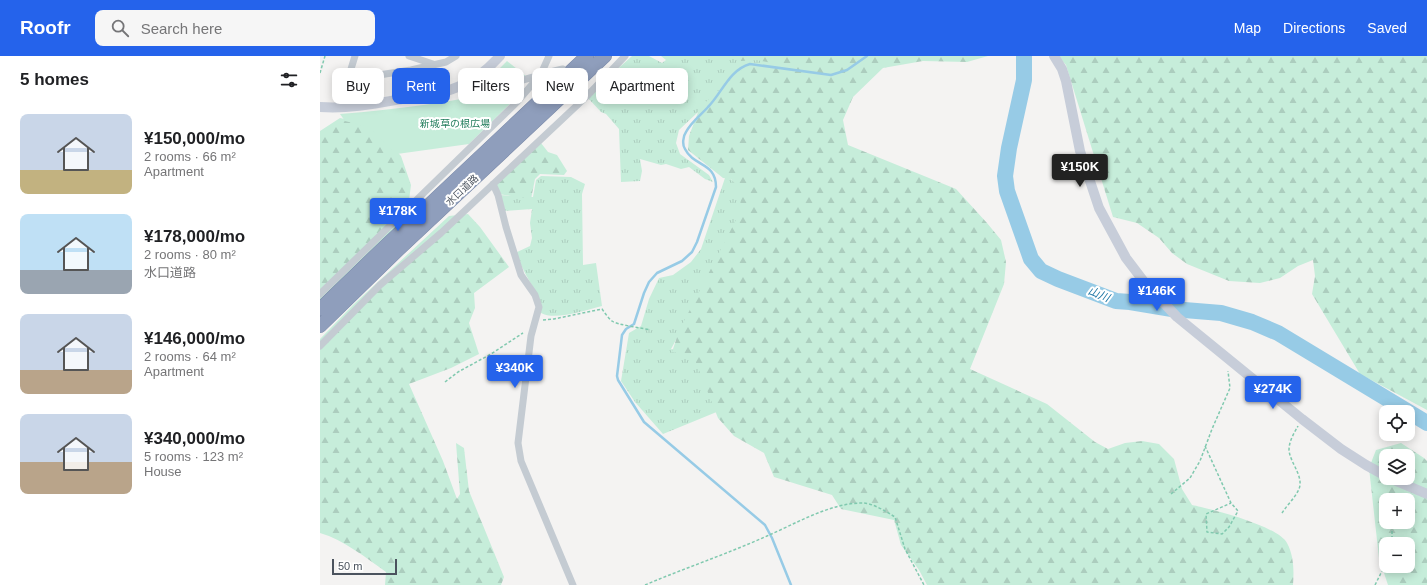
<!DOCTYPE html>
<meta charset="utf-8">
<style>
body{margin:0;font-family:Helvetica,"Noto Sans JP",sans-serif;background:#f6f6f6;color:#202124;height:100vh;display:flex;flex-direction:column;font-size:15px;white-space:nowrap}
*{box-sizing:border-box;margin:0}
p{font-size:13px;color:#757577}
.icon{flex:none;width:22px;height:22px;fill:none;stroke:currentColor;stroke-width:2;stroke-linecap:round;stroke-linejoin:round}
.map{position:relative;flex:1;overflow:hidden}
.details{display:flex;flex-direction:column;background:#fff;width:320px}
.details>*{flex:none}
.top-card{position:absolute;left:12px;top:12px;width:380px;height:36px;display:flex;gap:8px}
.tools{position:absolute;left:1059px;top:349px;display:grid;gap:8px}
.tools a{display:grid;place-items:center;width:36px;height:36px;border-radius:8px;background:#fff;box-shadow:0 2px 10px #0003;font-size:20px}
.scale{position:absolute;left:12px;bottom:10px;width:65px;box-sizing:border-box;padding-left:4px;border:2px solid #4b535e;border-top:0;font-size:11px;line-height:14px;white-space:nowrap;color:#4b535e;-webkit-text-stroke:3px #fff;paint-order:stroke}
.price{position:absolute;translate:-50% -34px;padding:0 9px;border-radius:4px;background:#2563eb;color:#fff;font-size:13px;line-height:26px;filter:drop-shadow(0 1px 2px #0008)}
.price::after{content:'';position:absolute;left:50%;top:24px;width:12px;height:9px;margin-left:-6px;background:inherit;clip-path:polygon(0 0,100% 0,50% 100%)}
.price.current{background:#222;color:#fff}
ul{padding:0;list-style:none}
li{display:flex;align-items:center;gap:12px;height:100px;padding:0 20px}
li span{display:grid;place-items:center;flex:none;width:112px;height:80px;border-radius:8px;color:#555}
li>.icon{margin-inline-start:auto}
span .icon{width:48px;height:48px;fill:#fffc;stroke-width:1}
li b{font-size:17px}
h2{display:flex;justify-content:space-between;align-items:center;height:48px;padding:0 20px;font-size:17px}
.pill{padding:0 14px;border-radius:8px;background:#fff;box-shadow:0 2px 10px #0003;font-size:14px;line-height:36px}
.pill.current{background:#2563eb;color:#fff}
header{display:flex;align-items:center;gap:24px;box-sizing:border-box;height:56px;padding:0 20px;background:#2563eb;color:#fff}
header strong{font-size:19px}
nav{display:flex;gap:22px;margin-inline-start:auto;font-size:14px}
.search{width:280px;height:36px;background:#f6f6f6;display:flex;align-items:center;gap:10px;box-sizing:border-box;padding:0 14px;border-radius:8px;color:#757577;font-size:15px}
main{display:flex;flex:1;min-height:0}
.map>svg:first-child{display:block}
.grass{fill:url(#grass-tufts)}
.forest{fill:url(#forest-firs);fill-rule:evenodd}
.park{fill:#c6edda}
.lines{fill:none;stroke-linecap:round;stroke-linejoin:round}
.stream{stroke:#97cbe6;stroke-width:2.5}
.river{stroke:#97cbe6;stroke-width:16}
.highway-casing{stroke:#7a89a8;stroke-width:14}
.path{stroke:#80c9af;stroke-width:1.5;stroke-dasharray:3 2;stroke-linecap:butt}
.street{stroke:#c4cbd2;stroke-width:7}
.secondary{stroke:#c7cdd9;stroke-width:10}
.highway{stroke:#8f9ebc;stroke-width:13}
.labels{text-anchor:middle;dominant-baseline:central;stroke-width:4;stroke-linejoin:round;paint-order:stroke}
.park-label{font-size:10px;fill:#207c5b;stroke:#fff}
.street-label{font-size:10px;fill:#4b535e;stroke:#fff}
.water-label{font-size:11px;font-style:italic;fill:#1974a4;stroke:#fff}
</style>
<header>
<strong>Roofr</strong>
<div class="search"><svg class="icon" aria-label="search" viewBox="0 0 24 24"><circle cx="10" cy="10" r="6"/><path d="M15 15l6 6"/></svg>Search here</div>
<nav><a>Map</a><a>Directions</a><a>Saved</a></nav>
</header>
<main>
<section class="details">
<h2>5 homes<svg class="icon" aria-label="filters" viewBox="0 0 24 24"><path d="M4 7h16M4 17h16"/><circle cx="9" cy="7" r="2"/><circle cx="15" cy="17" r="2"/></svg></h2>
<ul>
<li><span style="background:linear-gradient(#c9d6e8 70%,#c2b280 0)"><svg class="icon" aria-label="home" viewBox="0 0 24 24"><path d="M3 11l9-7 9 7M6 9v11h12V9"/></svg></span><div><b>¥150,000/mo</b><p>2 rooms · 66 m²</p><p>Apartment</p></div></li>
<li><span style="background:linear-gradient(#bfe0f5 70%,#9aa5b1 0)"><svg class="icon" aria-label="home" viewBox="0 0 24 24"><path d="M3 11l9-7 9 7M6 9v11h12V9"/></svg></span><div><b>¥178,000/mo</b><p>2 rooms · 80 m²</p><p>水口道路</p></div></li>
<li><span style="background:linear-gradient(#c9d6e8 70%,#b9a48a 0)"><svg class="icon" aria-label="home" viewBox="0 0 24 24"><path d="M3 11l9-7 9 7M6 9v11h12V9"/></svg></span><div><b>¥146,000/mo</b><p>2 rooms · 64 m²</p><p>Apartment</p></div></li>
<li><span style="background:linear-gradient(#c9d6e8 60%,#b9a48a 0)"><svg class="icon" aria-label="home" viewBox="0 0 24 24"><path d="M3 11l9-7 9 7M6 9v11h12V9"/></svg></span><div><b>¥340,000/mo</b><p>5 rooms · 123 m²</p><p>House</p></div></li>
</ul>
</section>
<div class="map">
<svg width="1107" height="529" viewBox="0 0 1107 529">
<defs>
<pattern id="grass-tufts" width="24" height="20" patternUnits="userSpaceOnUse"><rect width="24" height="20" fill="#c6edda"/><path d="M3 7l-1-3M5 7V3M7 7l1-3M15 17l-1-3M17 17v-4M19 17l1-3" fill="none" stroke="#accdbe"/></pattern>
<pattern id="forest-firs" width="22" height="20" patternUnits="userSpaceOnUse"><rect width="22" height="20" fill="#c6edda"/><path d="M5 1l3.5 6h-7zM16 11l3.5 6h-7z" fill="#accdbe"/></pattern>
</defs>
<rect width="100%" height="100%" fill="#f4f3f2"/>
<!-- grass -->
<path class="grass" d="M 312,0 L 329,0 L 342,7 L 346,4 L 341,0 L 418,0 L 437,1 L 456,7 L 394,41 L 359,74 L 356,87 L 360,98 L 389,119 L 393,126 L 385,123 L 369,111 L 361,113 L 346,108 L 341,109 L 320,103 L 322,115 L 320,125 L 301,126 L 299,73 L 286,58 L 281,56 L 268,42 L 272,36 Z
M 406,119 L 423,133 L 424,156 L 400,203 L 351,293 L 378,300 L 399,355 L 343,378 L 315,346 L 301,325 L 309,277 L 321,270 L 329,243 L 339,222 L 353,219 L 371,206 L 381,193 Z
M 221,120 L 251,121 L 265,128 L 262,138 L 263,209 L 276,207 L 282,250 C 266,254 235,265 221,257 L 218,240 L 206,219 L 195,197 L 210,190 L 212,182 L 210,167 L 212,153 L 183,155 L 179,139 L 213,141 L 216,124 Z"/>
<!-- forest -->
<path class="forest" d="M 415,0 L 668,0 L 647,6 L 603,5 L 563,12 L 533,41 L 523,64 L 528,89 L 636,133 L 667,167 L 681,184 L 686,206 L 684,228 L 650,313 L 727,348 L 775,386 L 788,393 L 805,387 L 822,385 L 839,388 L 854,403 L 862,433 L 872,449 C 892,453 958,470 967,487 C 974,500 974,515 973,529 L 607,529 L 599,514 L 581,489 L 574,464 L 521,453 L 512,439 L 454,421 L 444,397 L 414,380 L 398,362 L 373,299 L 352,296 L 359,275 L 420,156 L 421,133 L 411,123 L 403,122 L 368,94 L 369,80 L 380,51 L 424,12 L 430,10 L 452,7 L 437,4 L 421,5 Z
M 738,0 L 1107,0 L 1107,354 L 1040,318 L 992,238 L 995,220 L 993,204 L 978,210 L 960,222 L 940,227 L 909,225 L 867,208 L 852,197 L 839,182 L 817,167 L 793,161 L 746,9 Z
M 20,62 L 52,69 L 81,100 L 91,129 L 87,160 L 0,249 L 0,75 Z
M 221,87 L 228,96 L 237,99 L 247,115 L 244,119 L 220,118 L 215,123 L 211,143 L 178,138 L 175,130 Z
M 148,158 L 160,171 L 189,211 L 154,237 L 155,252 L 149,267 L 159,298 L 131,312 L 89,328 L 123,405 L 137,443 L 140,438 L 136,387 L 144,392 L 149,435 L 184,521 L 181,529 L 65,529 L 66,516 C 46,502 24,484 0,477 L 0,283 L 33,249 L 129,160 Z
M 1081,387 L 1104,402 L 1107,405 L 1107,529 L 1068,529 L 1059,502 L 1049,412 L 1056,394 ZM 1066,400 L 1088,400 L 1088,422 L 1066,422 ZM 1066,444 L 1088,444 L 1088,466 L 1066,466 ZM 1066,488 L 1088,488 L 1088,510 L 1066,510 Z"/>
<!-- park -->
<path class="park" d="M 187,5 L 207,21 L 184,27 L 178,14 Z
M 194,33 L 196,42 L 149,88 L 77,98 L 48,71 L 25,65 L 20,58 C 78,54 137,45 194,33 Z"/>
<g class="lines">
<!-- stream -->
<path class="stream" d="M 471,529 L 452,482 L 445,469 L 324,366 L 298,324 L 297,320 L 302,279 L 306,273 L 314,268 L 324,237 L 329,226 L 337,217 L 362,205 L 372,196 L 377,186 L 396,131 C 396,106 374,111 365,93 C 362,89 363,80 366,76 C 371,66 381,59 388,51 C 402,37 409,14 430,8 L 511,19 L 527,14 L 547,0"/>
<!-- river -->
<path class="river" d="M 704,0 L 704,24 L 689,92 L 685,120 L 687,135 L 711,203 L 721,215 L 738,223 L 796,245 L 810,246 L 852,253 L 901,257 L 932,266 L 958,277 L 1107,367"/>
<!-- highway casing -->
<g class="highway-casing">
<path id="highway" d="M 0,253 L 60,195 L 267,0
M 0,270 L 78,194 L 285,0"/>
</g>
<!-- path -->
<path class="path" d="M 0,17 L 5,0
M 223,264 L 234,263 L 282,253 C 285,257 288,262 292,265 C 297,269 323,272 330,274
M 125,326 L 138,316 L 171,298 L 203,277
M 885,390 L 911,447 L 918,455 L 909,471 L 902,478 L 887,476 L 886,458 L 911,447
M 851,438 L 870,422 L 880,405 L 892,373 L 910,332 L 908,315
M 962,457 C 967,449 975,442 979,433 C 984,420 970,407 969,394 C 969,385 974,377 978,370
M 1072,488 L 1072,471
M 325,529 C 365,512 407,498 447,480 C 475,468 510,447 542,447 C 553,447 565,455 575,461 L 585,493 L 604,529
M 1055,529 L 1066,507"/>
<!-- street -->
<path class="street" d="M 89,0 L 113,8
M 27,24 L 91,14 L 126,6 L 136,0
M 145,28 L 160,36 C 188,30 215,19 243,13
M 19,52 L 35,0
M 173,128 L 178,139 L 186,171 L 201,219 L 215,239 L 219,251 L 211,280 L 198,387 L 201,405 L 253,529
M 0,238 L 197,46 L 221,18 L 229,0
M 0,290 L 60,229 L 121,177 L 267,40 L 305,0"/>
<!-- secondary -->
<path class="secondary" d="M 734,0 L 742,13 L 746,25 L 760,95 L 779,152 L 806,202 L 825,227 L 857,261 L 982,363 L 1021,393 L 1046,409 L 1066,420
M 0,51 C 28,53 54,48 82,43 C 103,40 125,38 144,28 C 158,22 170,11 180,0
M 1069,422 L 1107,438"/>
<!-- highway -->
<use href="#highway" class="highway"/>
</g>
<g class="labels">
<!-- park labels -->
<g class="park-label">
<text x="135" y="67">新城草の根広場</text>
</g>
<!-- street labels -->
<g class="street-label">
<text transform="translate(142 134) rotate(-43)">水口道路</text>
</g>
<!-- water labels -->
<g class="water-label">
<text transform="translate(779 238) rotate(22)">山川</text>
</g>
</g>
</svg>
<div class="tools">
<a><svg class="icon" aria-label="locate" viewBox="0 0 24 24"><circle cx="12" cy="12" r="6"/><path d="M12 2v4M12 18v4M2 12h4M18 12h4"/></svg></a>
<a><svg class="icon" aria-label="layers" viewBox="0 0 24 24"><path d="M12 4l9 5-9 5-9-5zM3 14l9 5 9-5"/></svg></a>
<a>+</a>
<a>−</a>
</div>
<div class="scale">50 m</div>
<b class="price current" style="left:760px;top:132px">¥150K</b>
<b class="price" style="left:78px;top:176px">¥178K</b>
<b class="price" style="left:837px;top:256px">¥146K</b>
<b class="price" style="left:195px;top:333px">¥340K</b>
<b class="price" style="left:953px;top:354px">¥274K</b>
<div class="top-card">
<a class="pill">Buy</a>
<a class="pill current">Rent</a>
<a class="pill">Filters</a>
<a class="pill">New</a>
<a class="pill">Apartment</a>
</div>
</div>
</main>
